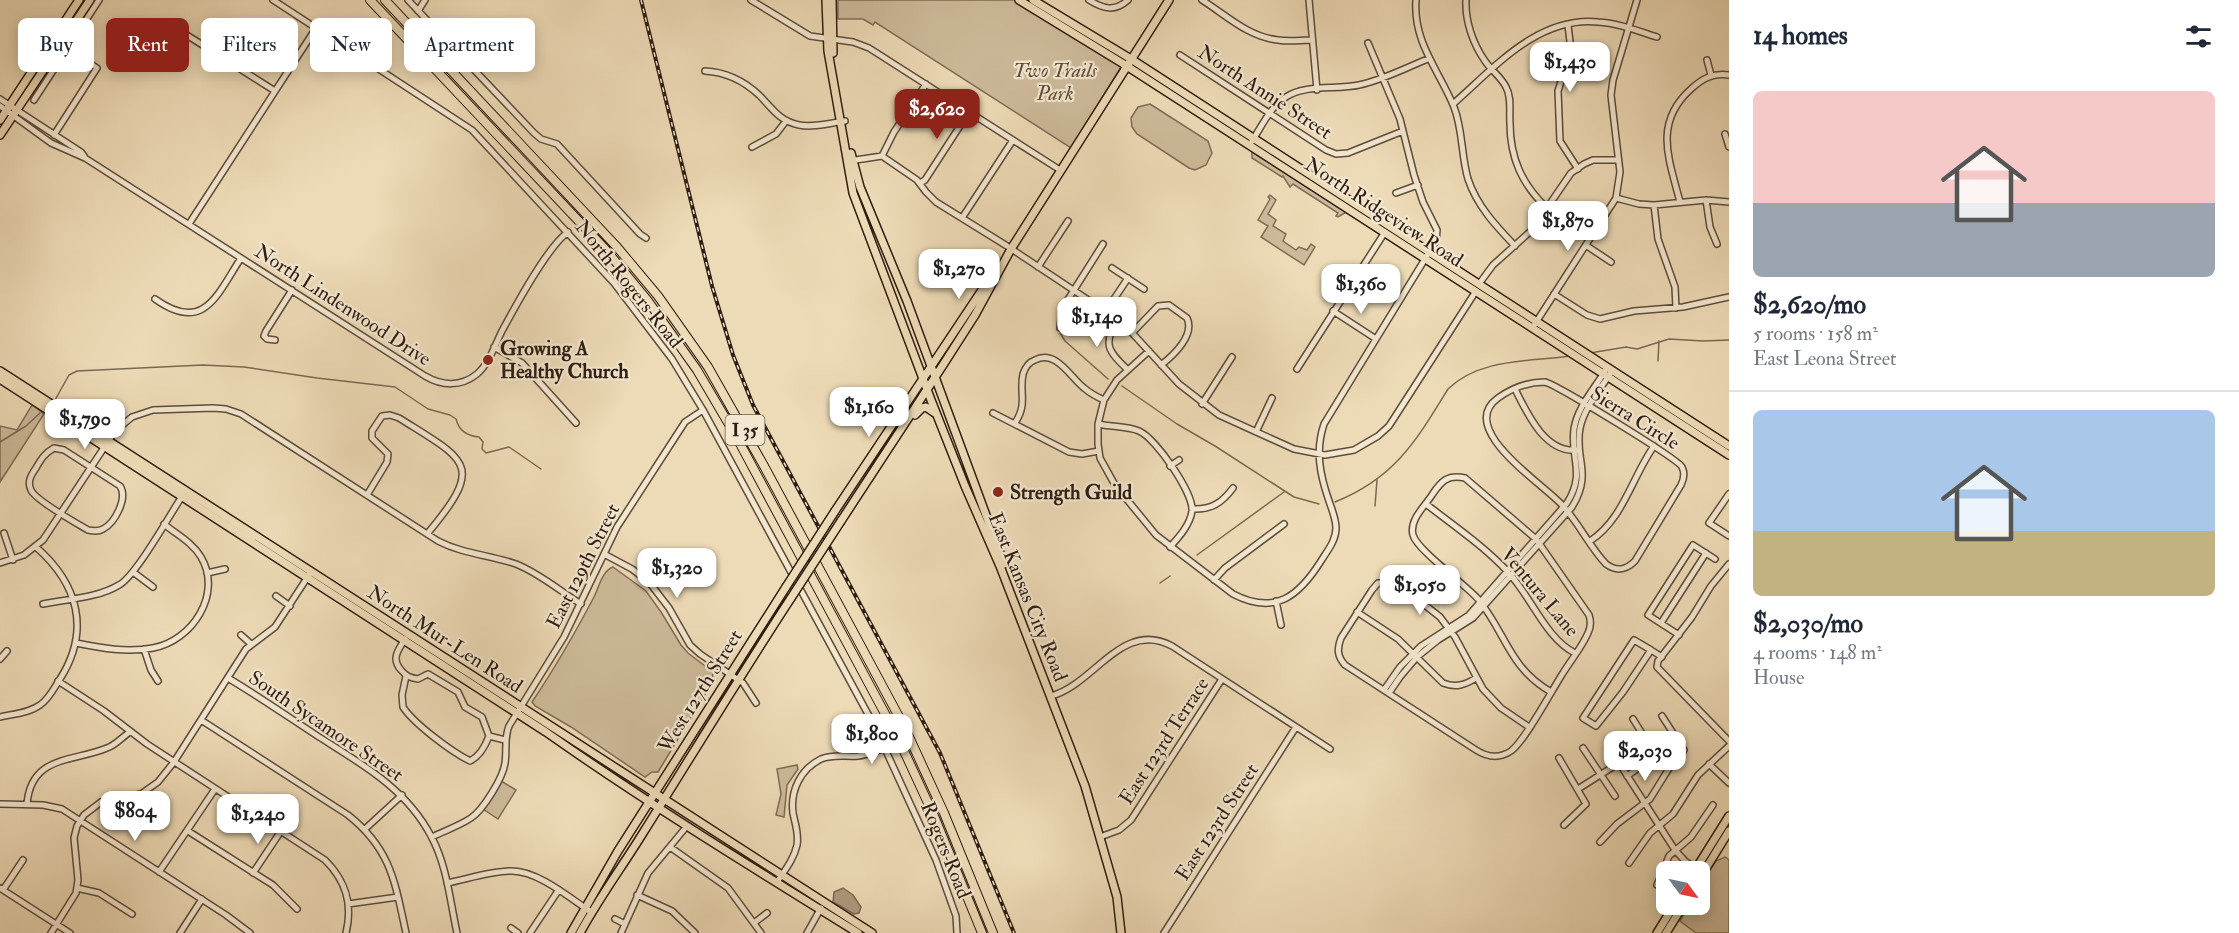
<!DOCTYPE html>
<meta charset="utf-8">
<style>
body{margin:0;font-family:"IM FELL Double Pica",serif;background:#f2f2f3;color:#1f2937;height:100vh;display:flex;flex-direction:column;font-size:22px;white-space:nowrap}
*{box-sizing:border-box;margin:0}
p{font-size:20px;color:#747a83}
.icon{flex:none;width:33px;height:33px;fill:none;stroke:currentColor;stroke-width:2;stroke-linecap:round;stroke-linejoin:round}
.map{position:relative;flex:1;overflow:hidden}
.sheet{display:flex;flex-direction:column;background:#fff;width:510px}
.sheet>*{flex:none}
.top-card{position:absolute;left:18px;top:18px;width:570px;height:54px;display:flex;gap:12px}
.needle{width:39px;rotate:123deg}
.fabs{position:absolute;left:1656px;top:861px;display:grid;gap:12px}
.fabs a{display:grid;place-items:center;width:54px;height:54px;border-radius:9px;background:#fff;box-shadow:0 3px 15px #0003;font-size:30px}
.price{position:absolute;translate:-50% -51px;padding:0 14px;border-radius:12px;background:#fff;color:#222;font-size:20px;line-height:39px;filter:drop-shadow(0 2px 3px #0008)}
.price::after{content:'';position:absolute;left:50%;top:36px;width:18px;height:14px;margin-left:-9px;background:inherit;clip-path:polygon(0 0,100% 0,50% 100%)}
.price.on{background:#8f2418;color:#fff}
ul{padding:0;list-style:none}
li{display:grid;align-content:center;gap:12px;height:318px;padding:0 24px}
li+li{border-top:2px solid #e0e1e3}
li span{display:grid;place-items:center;height:186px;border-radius:9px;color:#555}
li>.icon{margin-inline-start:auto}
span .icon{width:108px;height:108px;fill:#fffc;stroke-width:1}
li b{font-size:26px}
h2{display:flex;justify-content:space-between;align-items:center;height:72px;padding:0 24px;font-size:26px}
.chip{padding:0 21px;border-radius:9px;background:#fff;box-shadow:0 3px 15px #0003;font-size:21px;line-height:54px}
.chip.on{background:#8f2418;color:#fff}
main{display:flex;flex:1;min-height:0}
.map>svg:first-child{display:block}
.green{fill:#cdba9a;stroke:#7e6c56;stroke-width:1.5}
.water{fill:#ac9a7e;stroke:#7a6852;stroke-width:1.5}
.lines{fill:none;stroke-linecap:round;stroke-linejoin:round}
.stream{stroke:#7a6852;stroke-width:1.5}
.minor-casing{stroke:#5e4c3a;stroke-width:8}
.major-casing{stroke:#2e1d11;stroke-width:10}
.highway-casing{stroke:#2e1d11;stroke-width:10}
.minor{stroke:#f3e7d0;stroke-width:5}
.major{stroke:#eddab6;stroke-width:7}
.highway{stroke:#eddab6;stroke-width:8}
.rail-casing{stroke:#2e1d11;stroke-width:4}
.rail{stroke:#f3e7d0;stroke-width:1.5;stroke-dasharray:4.5;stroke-linecap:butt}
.major-bridge-casing{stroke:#2e1d11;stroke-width:10;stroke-linecap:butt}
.major-bridge{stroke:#eddab6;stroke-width:7}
.poi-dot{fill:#8f2418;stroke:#f3e7d0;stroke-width:2}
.labels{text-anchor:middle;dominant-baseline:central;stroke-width:4.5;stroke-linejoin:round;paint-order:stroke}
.shield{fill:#f3e7d0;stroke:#695a4a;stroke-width:1.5}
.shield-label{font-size:18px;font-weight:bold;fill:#2e1d11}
.park-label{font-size:20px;font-style:italic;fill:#5e4c3a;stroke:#f3e7d0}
.street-label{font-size:20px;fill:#2e1d11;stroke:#f3e7d0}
.poi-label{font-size:20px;font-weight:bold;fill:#2e1d11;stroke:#f3e7d0;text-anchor:start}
</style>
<main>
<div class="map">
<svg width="1729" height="933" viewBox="0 0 1729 933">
<rect width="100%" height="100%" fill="#eddab6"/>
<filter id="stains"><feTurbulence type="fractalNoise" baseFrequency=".00333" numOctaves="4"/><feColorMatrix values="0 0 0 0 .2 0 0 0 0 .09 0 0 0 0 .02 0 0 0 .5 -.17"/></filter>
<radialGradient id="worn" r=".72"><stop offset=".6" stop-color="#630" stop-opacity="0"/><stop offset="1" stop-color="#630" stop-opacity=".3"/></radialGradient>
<!-- green -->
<path class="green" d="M 838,0 L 1015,0 L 1120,64 L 1121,67 L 1071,148 L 875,22 L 873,25 L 863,19 L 838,19 Z
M 1150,104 L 1208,141 L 1212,153 L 1206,165 L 1195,170 L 1189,168 L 1137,134 L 1132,127 L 1131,118 L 1138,107 Z
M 1252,152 L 1344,210 L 1345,213 L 1338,217 L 1336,216 L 1338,213 L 1293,184 L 1290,187 L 1283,176 L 1282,177 L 1252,158 Z
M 1270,195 L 1276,200 L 1268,214 L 1276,220 L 1273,226 L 1286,234 L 1283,241 L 1296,250 L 1299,247 L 1307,250 L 1311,244 L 1315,247 L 1304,265 L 1261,237 L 1268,226 L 1258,220 L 1270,199 L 1268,197 Z
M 32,405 L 44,414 L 0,482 L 0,426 L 17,430 Z
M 613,567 L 646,591 L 661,612 L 681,645 L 688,653 L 713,672 L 712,683 L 658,772 L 652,772 L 645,777 L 571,727 L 535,706 L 532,702 C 555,668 575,633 594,597 C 599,587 602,571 613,567 Z
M 797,765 L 798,769 L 787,785 L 784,817 L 776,815 L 781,794 L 777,769 Z
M 501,781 L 516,790 L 498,819 L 483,809 Z
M 1725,857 L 1729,860 L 1729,933 L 1696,933 L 1680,921 L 1690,905 L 1700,904 L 1700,884 L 1716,861 Z"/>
<!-- water -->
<path class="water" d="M 843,888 L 853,895 L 861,907 L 859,913 L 854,914 L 833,902 L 834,892 Z"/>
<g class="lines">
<!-- stream -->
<path class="stream" d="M 1060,333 L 1065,341 L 1108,379
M 1590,353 L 1626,347 L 1637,349 L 1669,339 L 1703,341 L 1729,340
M 1658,361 L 1659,341
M 1122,386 L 1177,424 L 1215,446 L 1294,497 L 1319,504
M 55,400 L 69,375 L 77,371 L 203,365 L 244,367 L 317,378 L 395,387 L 428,409 L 450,415 L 456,419 C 459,431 467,436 479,437 L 483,442 L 482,449 L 486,453 L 509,447 L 541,469
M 0,442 L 26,426 L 40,413
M 1335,502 C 1395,478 1416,441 1448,389 C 1480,358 1529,362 1570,356
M 1375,506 L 1377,480
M 1197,555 L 1284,492
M 1160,583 L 1170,576"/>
<!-- minor casing -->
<g class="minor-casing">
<path id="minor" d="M 273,0 L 472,130 L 614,283 L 672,359 L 703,410 L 875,727 L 936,860 L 956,916 L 957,933
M 408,0 L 534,133 L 541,139 L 557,144 L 640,234 L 646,238
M 751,0 L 810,36 L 853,42 L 869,48 L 1060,170
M 1089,0 C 1103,9 1115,12 1128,0
M 1202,0 C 1226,15 1248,37 1278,40 C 1289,42 1301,40 1312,40
M 1309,0 L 1317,90
M 1416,0 C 1413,43 1439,70 1454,107 C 1463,130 1461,155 1468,179 C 1477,206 1496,226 1515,246
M 1466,0 C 1465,21 1473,44 1485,61 C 1491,70 1501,77 1506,87 C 1512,98 1509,111 1510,123 C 1510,158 1522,185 1548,209
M 418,11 L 425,0
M 1568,25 L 1571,50 L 1558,91 L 1560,141 L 1578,169
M 182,32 L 275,91
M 1180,55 L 1326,150 L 1336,154 L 1348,153 L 1403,131
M 1707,60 L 1711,75
M 705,71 C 725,72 744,81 759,95 C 772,108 779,121 799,125 C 813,128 830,123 845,121
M 0,99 L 81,152 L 84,156
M 34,100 L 99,0
M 1453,104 C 1494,68 1538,16 1598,22 C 1618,23 1638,31 1657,37
M 0,106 L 51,143 L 85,158 L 425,376 C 442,386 461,387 477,374 C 489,364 495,345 502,331 C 515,307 547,247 568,232
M 1725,134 L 1729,147
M 54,135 L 97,68 L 60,44
M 1252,141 C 1262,126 1270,107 1286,97 C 1305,84 1336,90 1359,85 C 1383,80 1405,68 1428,59
M 752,147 L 776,134 L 786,121
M 882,156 L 894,132 L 926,84
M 849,161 L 882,156 L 917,180 L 926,192 L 936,202 L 1007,246 L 1123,323 L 1179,384 L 1219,415 L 1294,449 L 1325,455 L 1354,450 L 1378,436 L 1389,426 L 1476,291
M 920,183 L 925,180 L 969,112
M 1396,193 L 1418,185
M 1616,198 L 1639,204 L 1654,205 L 1706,200 L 1729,202
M 1706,200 L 1710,227 L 1717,244
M 1680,202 C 1669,159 1653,123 1691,89 C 1703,78 1713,73 1729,75
M 1654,205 L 1658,239 L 1675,287 L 1676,308
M 962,218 L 1013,140
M 189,224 L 316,28
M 1587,246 L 1611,262
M 1038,267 L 1068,221
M 1112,268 L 1144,289
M 1479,284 L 1493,265 L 1532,230 L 1571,173 L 1584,164 L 1593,160 L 1618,160
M 1554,294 L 1587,315 L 1600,319 L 1634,311 L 1683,307 L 1729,297
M 155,299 C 204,334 217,295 241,258
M 1106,311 L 1128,278
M 1333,311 L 1376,339
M 1118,319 C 1102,344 1108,351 1128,370
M 1533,327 L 1616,198 L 1620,172 L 1611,95 L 1613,80 L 1637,0
M 1060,328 L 1062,309 L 1103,244
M 1133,332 L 1158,306 L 1169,305 L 1187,318 C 1195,335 1174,355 1161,365
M 275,340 L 267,339 L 264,336 L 266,331 L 292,290
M 494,347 L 522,363 L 576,423
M 1149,351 L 1117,380 L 1104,400 L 1098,424 L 1098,444 L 1100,458 L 1115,485 L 1156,535 L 1233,594 C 1275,616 1299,596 1321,561 C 1327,551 1336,541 1336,528 C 1336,519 1332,510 1329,501 C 1320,475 1315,451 1324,424 L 1436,241 L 1437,230 L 1423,202 L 1414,175 L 1400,119 L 1368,43
M 1297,369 L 1385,232
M 1545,382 C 1557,385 1678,459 1682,467 C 1685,473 1684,479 1681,485 L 1635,561 C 1626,570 1617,572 1606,564 C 1589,546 1579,523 1562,505 C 1545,485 1455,429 1498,398 C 1512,388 1529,382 1545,382 Z
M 1515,389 C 1527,413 1545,454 1578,450
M 1202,404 L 1232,357
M 993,413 L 1069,452 L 1082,454 L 1099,451
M 1015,423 C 1028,403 1019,394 1023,374 C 1025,368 1029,362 1035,360 C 1056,349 1070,377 1084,388 C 1090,393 1097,397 1104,400
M 1098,424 C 1111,427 1127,426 1139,431 C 1156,438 1194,494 1192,511 C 1190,525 1179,537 1170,547
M 1256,432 L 1272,398
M 54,448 L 64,450 L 120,486 C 128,498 115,523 103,529 C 98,532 93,531 88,530 C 76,523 35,500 31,490 C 27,482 31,475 36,468 C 41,459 45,453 54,448 Z
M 1170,466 L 1179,460
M 1729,494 L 1709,523 L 1729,536
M 367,495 L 387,462 L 388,454 L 372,438 L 372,431 L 382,416 L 390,415 L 399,418 C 467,461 486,464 427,534
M 1426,504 C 1454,526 1484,546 1508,572 C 1530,595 1546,639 1575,653
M 1192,509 C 1211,510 1222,503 1233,488
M 4,533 L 13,560
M 1590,541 C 1623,520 1632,477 1654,446
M 604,554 L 632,569 L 649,582 L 669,608 L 690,645 L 700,654 L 743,683 L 756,703
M 0,563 L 24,555 L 43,540 L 115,431 L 132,417 L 153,410 L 213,408 L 226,409 L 241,414 L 438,541 C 463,554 490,555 516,564 C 539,573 560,591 581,604
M 1729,564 L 1711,586 L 1692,617 L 1658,661 L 1657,667 L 1729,741
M 133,572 L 153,587
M 207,573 L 225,569
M 1214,580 L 1225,568 L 1284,524
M 276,596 L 290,606
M 1276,601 L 1281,625
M 43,604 C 67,599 98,598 119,585 C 136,576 170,514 183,495
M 1357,612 L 1398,639 L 1443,683 C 1456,688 1465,685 1476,678
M 1661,623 L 1706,553
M 241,635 L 251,644
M 1679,635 L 1648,615 L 1693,545 L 1715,559
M 405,639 C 398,650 391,659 401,670 C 406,676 410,678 418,679 L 428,674 L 458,692 L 465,707 L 482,717 L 489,736 L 505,740
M 76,643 C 101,648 127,653 153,648 C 192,641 223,594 201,557 C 192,542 177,535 164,524
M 144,649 L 151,670 L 158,681
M 1651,650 L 1634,640 L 1583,718 L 1596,726 L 1623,692 L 1651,650 L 1662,657
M 0,659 L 7,651
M 406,676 L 402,695 L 403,707 C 414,724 452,752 470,761 C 480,756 485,747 489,736
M 228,678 C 258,696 287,716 316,735 C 360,763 406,788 431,836 C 447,865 450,901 457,933
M 58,681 L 104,711 L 147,744 L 325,860 C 346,881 353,904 346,933
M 1384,690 L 1400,667 L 1421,646 L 1469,615 L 1567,503 C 1586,473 1570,459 1574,429 C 1577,408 1594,389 1605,371
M 1389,693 L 1400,677 L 1417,657 L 1438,640 L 1473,618 L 1572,507 C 1593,473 1574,459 1580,428 C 1584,408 1599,391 1610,374
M 1051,696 C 1094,685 1122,619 1172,646 L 1330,749
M 0,717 C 13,714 29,713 40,705 C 49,699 54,688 60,679 C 91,630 78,584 36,547
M 201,720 L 348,815 C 391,849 395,882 406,933
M 1529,727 L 1501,708 L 1483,689 L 1455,637 L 1440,617 L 1416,598 L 1392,583 L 1378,583 L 1372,590 L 1341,638 C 1337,649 1337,656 1345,665 L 1476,750 C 1487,757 1499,759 1511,751 C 1525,741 1552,690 1563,673 C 1571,660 1582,647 1588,633 C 1591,627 1591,621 1589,615 L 1536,539 L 1465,478 C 1448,474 1441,481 1432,495 C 1425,506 1409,520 1413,535 C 1417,550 1465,584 1478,599 C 1506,633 1509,668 1551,692
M 1613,738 L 1626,759 L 1619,763
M 1583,748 L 1615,796
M 1559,758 L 1586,804 L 1564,825
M 1709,764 L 1729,783
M 1627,776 L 1637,769 L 1651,748 L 1633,719
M 1578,789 L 1619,763 L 1675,850 L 1685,861 L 1696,868
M 0,804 L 43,805 L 62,809 L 226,915 L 250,933
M 27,804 C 31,755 73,762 107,748 C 116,745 122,737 130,732
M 365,829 L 402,795
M 188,831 L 273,885 L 297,909
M 432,837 C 444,831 459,826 471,818 C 483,810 503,778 505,763 C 507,750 504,738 509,726 L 564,637 L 617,527 L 685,422 L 703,410
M 1100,837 L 1119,830 L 1131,820 L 1222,679
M 1600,842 L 1617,824 L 1650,799 L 1673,762 L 1684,750 L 1662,716
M 670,847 L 728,888 L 761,933
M 1629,863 L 1650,833 L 1673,814 L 1698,775 L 1729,746
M 159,872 L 215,789
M 253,873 L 281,831
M 777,882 C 785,870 794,859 797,845 C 799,833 795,824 793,813 C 790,790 801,769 821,759 C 834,754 845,757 858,756 C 867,755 876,751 885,748
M 447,883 C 468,879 490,871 512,871 C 538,871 570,898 591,912
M 1657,885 L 1669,856 L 1691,837 L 1713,805
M 0,888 L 70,933
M 77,888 L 99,893 L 132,914
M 3,890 L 23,860
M 637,895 L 672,911 L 695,933
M 348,904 L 398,897
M 615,919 L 625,924
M 754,923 L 767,913
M 511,928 L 518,933
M 51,933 L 76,893 L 78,880 L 74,838 L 77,826 L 84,815 L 101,802 L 141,794 L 158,782 L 174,762 L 246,649 L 275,627 L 309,575
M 180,933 L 202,899
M 530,933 L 558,891
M 621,933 L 648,873 L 687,826
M 807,933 L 821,908
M 1164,933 L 1296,727"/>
</g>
<!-- major casing -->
<g class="major-casing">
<path id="major" d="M 826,0 L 828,51 L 853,193 L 931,400 L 965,486 L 1000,566 L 1085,786 L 1117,897 L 1121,933
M 832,0 L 833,53
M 1019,0 L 1122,63 L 1729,455
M 1033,0 L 1131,59 L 1729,446
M 0,120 L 79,0
M 0,135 L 90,0
M 851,153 L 860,187 L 907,301 L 1004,564
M 0,371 L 872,933
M 0,379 L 546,732 C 647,803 753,868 858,933
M 915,415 L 922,408 L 926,407 L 935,413
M 835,511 L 992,275
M 841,521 L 943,365 L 975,315 L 1011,249 L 1169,0
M 1694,872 L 1729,816
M 1700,878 L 1729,831
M 571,933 L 618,851 L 786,587
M 580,933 C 599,898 622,867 643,833 C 692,755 740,676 791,598
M 1657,933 L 1675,904
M 1666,933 L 1684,904"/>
</g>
<!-- highway casing -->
<g class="highway-casing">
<path id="highway" d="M 370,0 L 606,250 L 648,301 L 697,370 L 737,438 L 898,738 L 934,816 L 982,933
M 385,0 L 617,247 L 658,296 L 708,367 L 764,466 L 905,728 L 944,813 L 993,933"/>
</g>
<!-- minor -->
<use href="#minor" class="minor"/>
<!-- major -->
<use href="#major" class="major"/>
<!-- highway -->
<use href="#highway" class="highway"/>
<!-- rail casing -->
<g class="rail-casing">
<path id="rail" d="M 641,0 L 712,286 L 733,355 L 753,405 L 940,753 L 1014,933"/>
</g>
<!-- rail -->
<use href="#rail" class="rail"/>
<!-- major-bridge casing -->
<g class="major-bridge-casing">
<path id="major-bridge" d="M 786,587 L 835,511
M 791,598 L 841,521"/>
</g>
<!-- major-bridge -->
<use href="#major-bridge" class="major-bridge"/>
</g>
<!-- markers -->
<g class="poi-dot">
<circle cx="488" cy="360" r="6"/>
<circle cx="998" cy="492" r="6"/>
</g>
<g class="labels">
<!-- shield labels -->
<rect class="shield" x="725.5" y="415" width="39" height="30" rx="4.5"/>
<g class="shield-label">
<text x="745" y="430">I 35</text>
</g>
<!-- park labels -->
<g class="park-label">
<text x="1055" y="70">Two Trails<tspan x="1055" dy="23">Park</tspan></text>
</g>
<!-- street labels -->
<g class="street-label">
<text transform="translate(1265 92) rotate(33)">North Annie Street</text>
<text transform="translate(1384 212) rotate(33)">North Ridgeview Road</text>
<text transform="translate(629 284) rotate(51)">North Rogers Road</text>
<text transform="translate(343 305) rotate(33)">North Lindenwood Drive</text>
<text transform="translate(1635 418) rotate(32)">Sierra Circle</text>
<text transform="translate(583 566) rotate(-63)">East 129th Street</text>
<text transform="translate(1540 592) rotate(50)">Ventura Lane</text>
<text transform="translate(1028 597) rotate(68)">East Kansas City Road</text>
<text transform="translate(445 639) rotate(33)">North Mur-Len Road</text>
<text transform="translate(700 691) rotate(-58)">West 127th Street</text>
<text transform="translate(326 726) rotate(34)">South Sycamore Street</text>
<text transform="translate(1164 741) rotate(-57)">East 123rd Terrace</text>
<text transform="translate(1217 822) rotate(-57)">East 123rd Street</text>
<text transform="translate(946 850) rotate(68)">Rogers Road</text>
</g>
<!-- poi labels -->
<g class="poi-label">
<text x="500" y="348">Growing A<tspan x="500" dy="23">Healthy Church</tspan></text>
<text x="1010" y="492">Strength Guild</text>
</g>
</g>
<rect width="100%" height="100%" filter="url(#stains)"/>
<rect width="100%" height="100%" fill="url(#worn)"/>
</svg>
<div class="fabs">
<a><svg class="needle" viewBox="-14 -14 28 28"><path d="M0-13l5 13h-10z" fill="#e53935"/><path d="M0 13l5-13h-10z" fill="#747a83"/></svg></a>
</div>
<b class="price" style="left:1570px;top:93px">$1,430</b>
<b class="price on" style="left:937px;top:140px">$2,620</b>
<b class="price" style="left:1568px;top:252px">$1,870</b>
<b class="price" style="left:959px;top:300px">$1,270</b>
<b class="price" style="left:1361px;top:315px">$1,360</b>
<b class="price" style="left:1097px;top:348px">$1,140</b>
<b class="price" style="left:869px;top:438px">$1,160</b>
<b class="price" style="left:85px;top:450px">$1,790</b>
<b class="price" style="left:677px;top:599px">$1,320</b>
<b class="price" style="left:1420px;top:616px">$1,050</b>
<b class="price" style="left:872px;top:765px">$1,800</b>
<b class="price" style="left:1645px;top:782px">$2,030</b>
<b class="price" style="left:135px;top:842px">$804</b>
<b class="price" style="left:258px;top:845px">$1,240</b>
<div class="top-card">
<a class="chip">Buy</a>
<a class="chip on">Rent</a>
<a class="chip">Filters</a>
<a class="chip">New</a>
<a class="chip">Apartment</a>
</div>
</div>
<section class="sheet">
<h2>14 homes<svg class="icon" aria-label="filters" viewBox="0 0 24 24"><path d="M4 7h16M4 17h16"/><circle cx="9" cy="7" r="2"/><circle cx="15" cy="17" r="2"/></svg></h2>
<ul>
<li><span style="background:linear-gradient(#f6c9c9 60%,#9aa5b1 0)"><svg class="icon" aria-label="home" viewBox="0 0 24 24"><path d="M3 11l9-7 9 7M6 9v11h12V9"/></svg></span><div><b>$2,620/mo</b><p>5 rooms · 158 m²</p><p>East Leona Street</p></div></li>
<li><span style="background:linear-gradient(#a9c7e8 65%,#c2b280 0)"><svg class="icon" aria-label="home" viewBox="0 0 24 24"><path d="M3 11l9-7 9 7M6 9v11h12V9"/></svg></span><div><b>$2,030/mo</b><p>4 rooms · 148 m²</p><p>House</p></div></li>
</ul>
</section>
</main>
